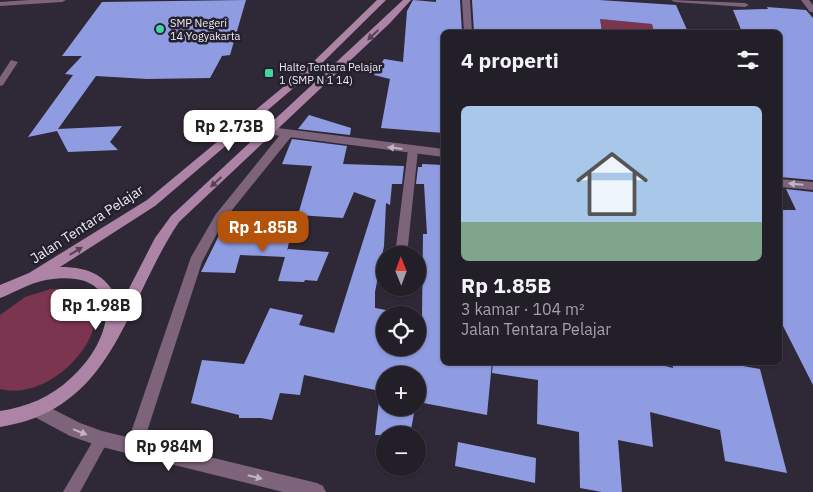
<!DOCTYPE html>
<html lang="id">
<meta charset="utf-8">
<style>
body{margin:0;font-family:"IBM Plex Sans",sans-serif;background:#2b2731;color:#f1f3f6;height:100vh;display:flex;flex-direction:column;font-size:19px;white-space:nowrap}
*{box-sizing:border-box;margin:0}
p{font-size:16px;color:#a3a2a8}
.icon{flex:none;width:28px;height:28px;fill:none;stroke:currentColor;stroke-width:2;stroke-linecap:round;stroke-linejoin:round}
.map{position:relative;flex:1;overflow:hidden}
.drawer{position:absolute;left:441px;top:30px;width:341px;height:335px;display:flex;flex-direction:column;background:#231f29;border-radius:8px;box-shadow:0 1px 4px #0004,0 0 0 1px #403d46}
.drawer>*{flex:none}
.needle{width:32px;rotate:359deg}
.buttons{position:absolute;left:376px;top:246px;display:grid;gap:10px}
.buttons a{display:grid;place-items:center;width:50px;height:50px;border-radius:50%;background:#231f29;box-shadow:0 1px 4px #0004,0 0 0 1px #403d46;font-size:25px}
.price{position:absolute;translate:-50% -42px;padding:0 11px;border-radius:10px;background:#fff;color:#222;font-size:16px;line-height:32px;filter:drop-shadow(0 1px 2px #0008)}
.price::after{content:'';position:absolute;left:50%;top:30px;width:15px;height:11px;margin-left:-8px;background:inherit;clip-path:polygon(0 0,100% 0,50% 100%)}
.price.selected{background:#b45309;color:#fff}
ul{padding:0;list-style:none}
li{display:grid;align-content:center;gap:10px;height:265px;padding:0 20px}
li+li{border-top:1px solid #403d46}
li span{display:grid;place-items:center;height:155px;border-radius:8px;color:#555}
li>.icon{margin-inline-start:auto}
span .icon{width:90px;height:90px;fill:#fffc;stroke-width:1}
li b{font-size:21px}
h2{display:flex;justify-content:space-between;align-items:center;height:60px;padding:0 20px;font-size:21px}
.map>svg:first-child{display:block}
.green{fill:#7c354f}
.building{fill:#8f9ce2}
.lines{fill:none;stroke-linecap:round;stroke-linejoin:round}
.service{fill:#7e647a;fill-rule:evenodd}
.pedestrian{fill:#7e647a;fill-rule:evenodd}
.minor{fill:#7e647a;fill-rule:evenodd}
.tertiary{fill:#7e647a;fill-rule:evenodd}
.secondary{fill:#ad83a6;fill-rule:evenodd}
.oneway{fill:#554357}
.oneway2{fill:#c1b4c3}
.poi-dot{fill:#43d4a0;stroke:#25202d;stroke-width:2}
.labels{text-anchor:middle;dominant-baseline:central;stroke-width:5;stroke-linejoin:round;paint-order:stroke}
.far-poi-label{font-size:11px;fill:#edeaf3;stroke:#25202d;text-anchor:start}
.street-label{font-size:14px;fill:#edeaf3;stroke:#25202d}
</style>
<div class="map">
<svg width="813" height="492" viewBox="0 0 813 492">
<rect width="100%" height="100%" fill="#2f2937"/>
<!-- green -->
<path class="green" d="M 600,19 L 652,24 L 654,32 L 602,32 Z
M 51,289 C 146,285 68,406 0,389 L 0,315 L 25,297 Z"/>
<!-- building -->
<path class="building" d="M 246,0 L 230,55 L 222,56 L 210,78 L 147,79 L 96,76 L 58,129 L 122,126 L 110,142 L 118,150 L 68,152 L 57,131 L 28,137 L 73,75 L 65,74 L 82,56 L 62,56 L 102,2 Z
M 413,0 L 436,2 L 436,0 L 460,0 L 462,32 L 444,32 L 444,133 L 381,128 L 390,79 L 374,75 L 384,59 L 403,62 L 407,11 Z
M 472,0 L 599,0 L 676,5 L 688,32 L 654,32 L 652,24 L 600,19 L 602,32 L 474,32 Z
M 767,7 L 806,10 L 813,18 L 813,180 L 780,177 L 780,32 L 742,32 L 733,10 L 768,9 Z
M 309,115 L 351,128 L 350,135 L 298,129 Z
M 292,139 L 347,146 L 343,164 L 404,166 L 402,184 L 392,184 L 390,205 L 386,203 L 384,246 L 375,292 L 375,308 L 413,315 L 385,315 L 385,348 L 418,348 L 418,316 L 422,317 L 423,234 L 427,234 L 424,184 L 416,184 L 418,167 L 422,167 L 422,164 L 444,165 L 444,362 L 492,362 L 487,415 L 418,402 L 418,375 L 385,375 L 385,408 L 415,408 L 410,435 L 375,435 L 380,391 L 304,375 L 300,395 L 280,393 L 272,420 L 261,418 L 239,418 L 239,415 L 191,403 L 202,360 L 244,364 L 270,308 L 303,315 L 299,325 L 334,333 L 376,200 L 354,192 L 343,218 L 298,215 L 312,166 L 282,164 Z
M 786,189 L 813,192 L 813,385 L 780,320 L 780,210 L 796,210 Z
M 224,225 L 249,225 L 248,227 L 291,234 L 287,251 L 288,249 L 329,252 L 317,281 L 305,280 L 304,282 L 278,281 L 285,257 L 240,255 L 235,273 L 201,272 Z
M 493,362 L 650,362 L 673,368 L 672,362 L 720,362 L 760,369 L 787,473 L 725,461 L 720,430 L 650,412 L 653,447 L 618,440 L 622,492 L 602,492 L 580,488 L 579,432 L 537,424 L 538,380 L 492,373 Z
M 458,442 L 536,458 L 535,483 L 455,466 Z"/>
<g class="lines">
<!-- service -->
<path class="service" d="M 29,0 L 66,0 L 62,2 L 0,6 L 0,2 Z
M 671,0 L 745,3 L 749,5 L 745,7 L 675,2 Z
M 11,60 L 18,62 L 3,85 L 0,86 L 0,77 Z
M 102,432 L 107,434 L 109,439 L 80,492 L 63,492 L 97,434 Z"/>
<!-- pedestrian -->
<path class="pedestrian" d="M 287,130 L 292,134 L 291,137 L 224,220 L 202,262 L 142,447 L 140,453 L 134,455 L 128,453 L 126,447 L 191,257 L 216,214 L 283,131 Z"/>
<!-- minor -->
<path class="minor" d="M 462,0 L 470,0 L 472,32 L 464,32 Z
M 801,0 L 809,0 L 813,5 L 813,12 L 810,12 Z
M 413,146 L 418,150 L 407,255 L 395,255 L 408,150 Z"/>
<!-- tertiary -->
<path class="tertiary" d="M 270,127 L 444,149 L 444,157 L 266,134 L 265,131 Z
M 780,179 L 813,182 L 813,190 L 780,187 Z
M 37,401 L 80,423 L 102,431 L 317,483 L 323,486 L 326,492 L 283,492 L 102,447 L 70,436 L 31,415 L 29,409 L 31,403 Z"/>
<!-- secondary -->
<path class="secondary" d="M 377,0 L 386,0 L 317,68 L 155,206 L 60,267 C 91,267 109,276 120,306 L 155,238 L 171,216 L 403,0 L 411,0 L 390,23 L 179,222 C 124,304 115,409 0,427 L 0,411 C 27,407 51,397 71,378 C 116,338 128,266 46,280 C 29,283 16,292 0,298 L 0,285 L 29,273 L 147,200 L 311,64 Z"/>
</g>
<!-- one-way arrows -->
<defs><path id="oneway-solid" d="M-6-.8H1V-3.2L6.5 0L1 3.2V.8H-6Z" transform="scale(1.25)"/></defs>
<g class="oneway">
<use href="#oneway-solid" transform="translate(373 35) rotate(137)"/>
<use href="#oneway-solid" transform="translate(216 182) rotate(137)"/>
<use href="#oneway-solid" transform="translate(76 251) rotate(-31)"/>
</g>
<g class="oneway2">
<use href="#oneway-solid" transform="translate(395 148) rotate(-173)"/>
<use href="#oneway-solid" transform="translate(796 184) rotate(-175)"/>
<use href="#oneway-solid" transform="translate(80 432) rotate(22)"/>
<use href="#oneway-solid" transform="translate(255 477) rotate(14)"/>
</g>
<!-- markers -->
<g class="poi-dot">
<circle cx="160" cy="29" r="5"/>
<rect x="264" y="68" width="10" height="10" rx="2.5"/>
</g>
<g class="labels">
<!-- far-poi labels -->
<g class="far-poi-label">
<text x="170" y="23">SMP Negeri<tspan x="170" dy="13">14 Yogyakarta</tspan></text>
<text x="279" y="67">Halte Tentara Pelajar<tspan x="279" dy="13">1 (SMP N 1 14)</tspan></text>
</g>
<!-- street labels -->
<g class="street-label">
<text transform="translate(87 224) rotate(-33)">Jalan Tentara Pelajar</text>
</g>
</g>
</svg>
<div class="buttons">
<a><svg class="needle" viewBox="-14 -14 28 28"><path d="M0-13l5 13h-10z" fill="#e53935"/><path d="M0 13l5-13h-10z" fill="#a3a2a8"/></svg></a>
<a><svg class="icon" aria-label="locate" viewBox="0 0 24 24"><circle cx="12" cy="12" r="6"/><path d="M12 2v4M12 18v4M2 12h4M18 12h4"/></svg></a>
<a>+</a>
<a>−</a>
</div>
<b class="price" style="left:229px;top:152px">Rp 2.73B</b>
<b class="price selected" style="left:263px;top:253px">Rp 1.85B</b>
<b class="price" style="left:96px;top:331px">Rp 1.98B</b>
<b class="price" style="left:169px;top:472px">Rp 984M</b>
<section class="drawer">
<h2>4 properti<svg class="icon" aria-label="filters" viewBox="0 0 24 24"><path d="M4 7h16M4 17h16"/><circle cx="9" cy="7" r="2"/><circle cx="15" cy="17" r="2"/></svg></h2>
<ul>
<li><span style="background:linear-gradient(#a9c7e8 75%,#7fa58c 0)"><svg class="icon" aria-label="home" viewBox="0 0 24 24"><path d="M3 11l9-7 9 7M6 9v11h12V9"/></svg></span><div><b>Rp 1.85B</b><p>3 kamar · 104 m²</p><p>Jalan Tentara Pelajar</p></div></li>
</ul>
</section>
</div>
